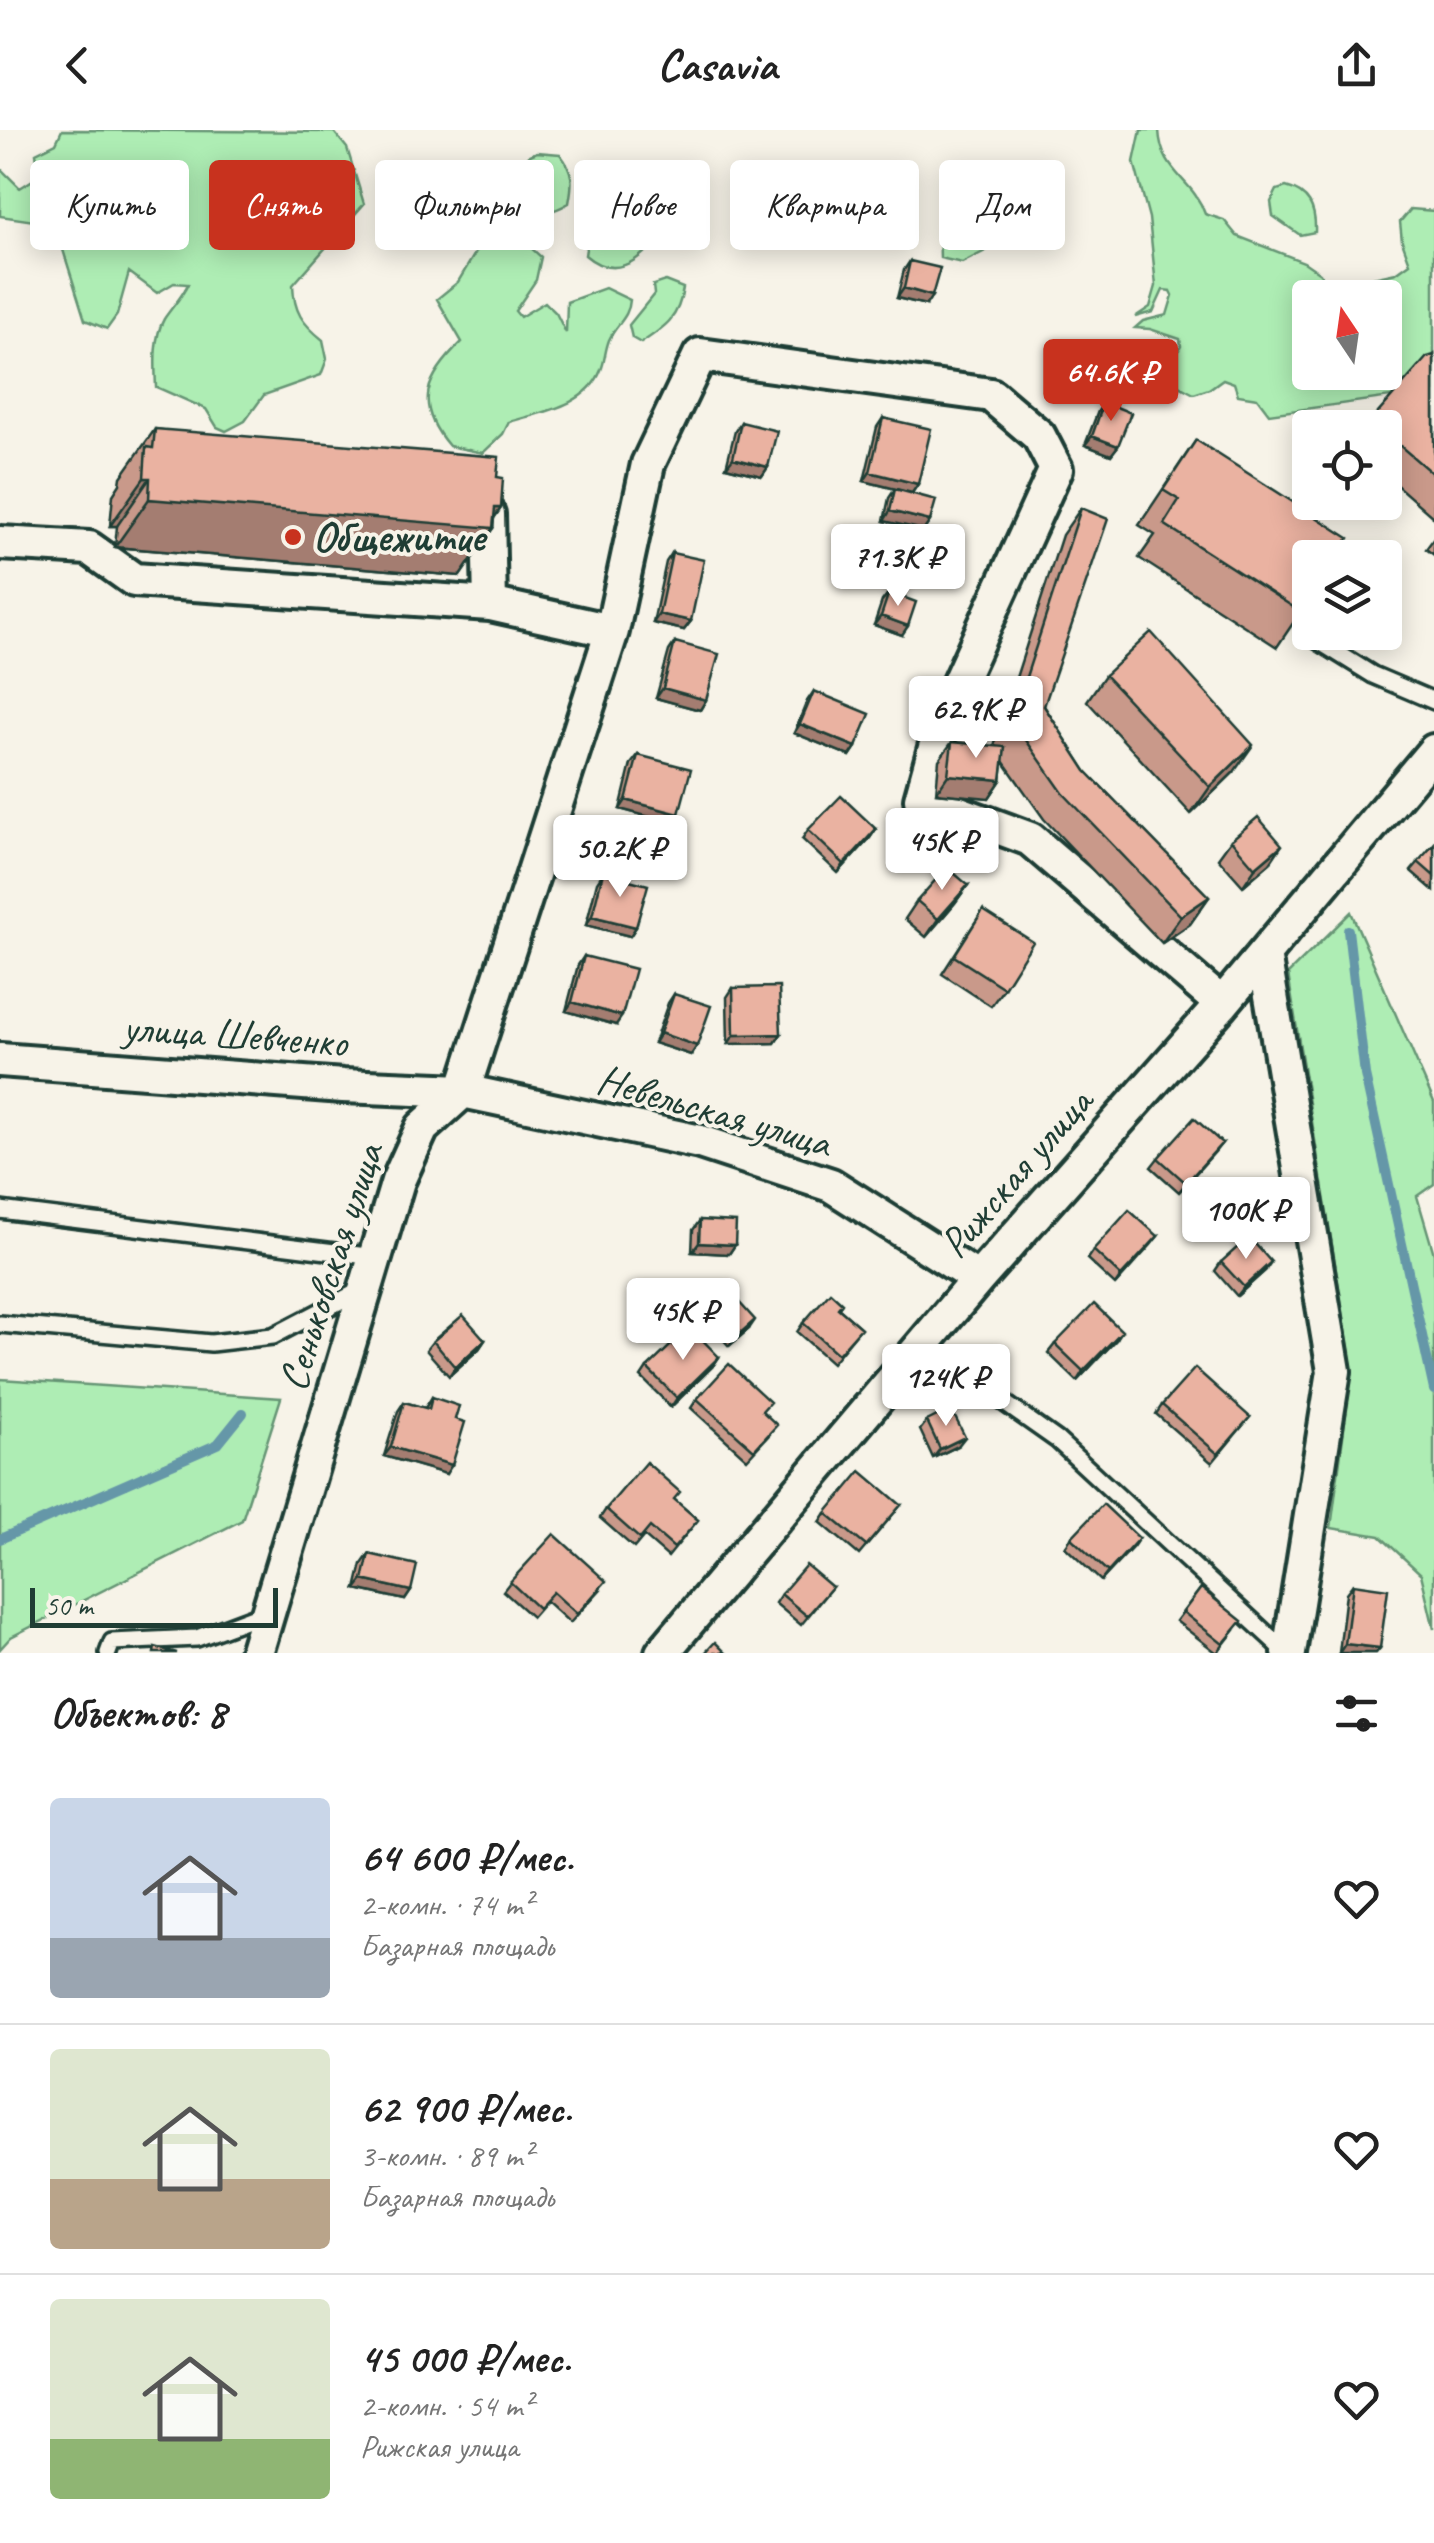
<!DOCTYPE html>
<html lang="ru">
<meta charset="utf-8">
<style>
body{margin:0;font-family:Caveat,sans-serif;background:#f2f2f2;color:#222;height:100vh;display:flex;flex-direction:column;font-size:38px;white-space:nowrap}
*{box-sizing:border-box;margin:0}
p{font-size:32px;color:#767676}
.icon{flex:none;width:55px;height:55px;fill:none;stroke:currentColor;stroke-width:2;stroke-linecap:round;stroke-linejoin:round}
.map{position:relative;height:1523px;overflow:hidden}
.drawer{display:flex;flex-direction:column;background:#fff;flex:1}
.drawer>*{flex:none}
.hud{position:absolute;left:30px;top:30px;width:1375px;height:90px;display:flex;gap:20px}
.needle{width:65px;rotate:347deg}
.tools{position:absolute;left:1292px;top:150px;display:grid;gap:20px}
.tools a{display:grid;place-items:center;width:110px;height:110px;border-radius:10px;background:#fff;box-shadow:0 5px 25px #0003;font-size:50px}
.scale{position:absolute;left:30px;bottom:25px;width:248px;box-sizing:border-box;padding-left:10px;border:5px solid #1f3d34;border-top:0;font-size:28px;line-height:35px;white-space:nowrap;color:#1f3d34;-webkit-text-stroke:8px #f7f3e8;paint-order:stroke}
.price{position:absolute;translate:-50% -85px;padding:0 22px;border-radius:10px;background:#fff;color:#222;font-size:32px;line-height:65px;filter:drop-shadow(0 2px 5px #0008)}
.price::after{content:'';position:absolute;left:50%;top:60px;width:30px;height:22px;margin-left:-15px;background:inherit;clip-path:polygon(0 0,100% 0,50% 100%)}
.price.on{background:#c8321e;color:#fff}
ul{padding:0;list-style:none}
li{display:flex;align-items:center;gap:30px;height:250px;padding:0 50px}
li+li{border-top:2px solid #e0e0e0}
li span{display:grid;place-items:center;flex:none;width:280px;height:200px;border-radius:10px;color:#555}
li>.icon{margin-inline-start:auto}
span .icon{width:120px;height:120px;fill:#fffc;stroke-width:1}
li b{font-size:42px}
h2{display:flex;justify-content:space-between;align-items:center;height:120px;padding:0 50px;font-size:42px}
.tag{padding:0 35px;border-radius:10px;background:#fff;box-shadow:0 5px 25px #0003;font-size:35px;line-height:90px}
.tag.on{background:#c8321e;color:#fff}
header{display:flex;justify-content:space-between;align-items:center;height:130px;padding:0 50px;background:#fff;font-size:45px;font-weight:700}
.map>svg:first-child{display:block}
.green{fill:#aeedb4;stroke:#669574;stroke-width:2.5}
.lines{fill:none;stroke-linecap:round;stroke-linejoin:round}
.stream{stroke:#6597a8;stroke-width:10}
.service-casing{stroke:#1f3d34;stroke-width:22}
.minor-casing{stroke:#1f3d34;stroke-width:40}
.service{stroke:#f7f3e8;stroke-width:15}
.minor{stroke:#f7f3e8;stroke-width:32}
.wall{fill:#c9998a;stroke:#1f3d34;stroke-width:2.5}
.shaded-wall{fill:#a47d71;stroke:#1f3d34;stroke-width:2.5}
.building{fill:#eab2a1;stroke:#1f3d34;stroke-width:2.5}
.poi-dot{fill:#c8321e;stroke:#f7f3e8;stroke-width:4}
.labels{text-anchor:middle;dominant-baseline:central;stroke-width:8;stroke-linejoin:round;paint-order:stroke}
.poi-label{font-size:42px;font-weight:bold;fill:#1f3d34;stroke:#f7f3e8;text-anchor:start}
.street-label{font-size:42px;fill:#1f3d34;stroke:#f7f3e8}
</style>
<header><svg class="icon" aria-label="back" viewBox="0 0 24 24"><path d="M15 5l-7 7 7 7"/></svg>Casavia<svg class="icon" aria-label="share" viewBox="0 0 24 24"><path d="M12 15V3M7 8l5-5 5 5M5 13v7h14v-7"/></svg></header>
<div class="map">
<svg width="1434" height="1523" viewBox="0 0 1434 1523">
<rect width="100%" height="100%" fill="#f7f3e8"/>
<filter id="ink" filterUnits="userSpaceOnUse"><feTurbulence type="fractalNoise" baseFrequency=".01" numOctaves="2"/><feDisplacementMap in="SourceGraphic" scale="20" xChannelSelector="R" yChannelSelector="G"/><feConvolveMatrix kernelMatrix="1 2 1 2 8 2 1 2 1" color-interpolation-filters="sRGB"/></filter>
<g filter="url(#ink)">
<!-- green -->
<path class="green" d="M 62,0 L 334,2 L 347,18 L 364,74 L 293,155 C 294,182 302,193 323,210 L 327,229 L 321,245 L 264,265 L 245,291 L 226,301 L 217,297 L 206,279 L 156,257 C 155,236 153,208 164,189 C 172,177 182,167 188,154 L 174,153 L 157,163 L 129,142 L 117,185 L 107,199 L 85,190 L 55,94 L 0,86 L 0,38 L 20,58 L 39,46 L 36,23 L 56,13 Z
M 1141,0 L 1159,0 C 1161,44 1193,48 1205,84 L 1224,90 L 1237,106 L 1304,132 L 1320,143 L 1332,167 L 1310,168 L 1310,242 L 1385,242 L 1385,168 L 1348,167 L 1350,153 L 1396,143 L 1410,133 L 1402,111 L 1400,92 L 1411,79 L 1434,81 L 1434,261 L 1269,284 L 1257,268 L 1238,265 L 1234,253 L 1223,249 L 1209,259 L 1194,264 L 1179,256 L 1172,233 L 1181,216 L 1180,209 L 1150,199 L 1135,198 L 1143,191 L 1167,185 L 1173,165 L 1171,161 L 1163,160 L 1153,182 L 1135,187 L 1150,177 L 1156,156 L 1149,88 L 1134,32 Z
M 537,22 L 560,24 C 574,42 573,52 569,73 C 551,84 543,83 524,79 C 524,116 509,97 541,127 L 536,150 L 515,181 L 520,187 L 545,172 L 556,183 L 566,203 L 567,172 L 605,158 L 630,170 C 629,188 616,194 609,210 C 605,220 605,231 601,240 C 587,276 542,282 509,292 L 503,304 L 483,323 L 449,316 C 413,274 426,247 462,212 L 437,169 L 458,152 L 483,110 C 476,73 482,65 499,32 L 519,38 L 530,25 Z
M 649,49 L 667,56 L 675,85 C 654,114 624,159 585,125 C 588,105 591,85 598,67 L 623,64 Z
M 1286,57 C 1309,63 1316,78 1315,102 L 1300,105 L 1273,86 L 1271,72 L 1277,60 Z
M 957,75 L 988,89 L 989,119 L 962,133 L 940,128 L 939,94 Z
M 665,151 L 683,158 C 679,188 665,197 641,213 L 632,208 L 629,195 L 654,164 L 653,155 Z
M 1351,782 L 1434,972 L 1434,1054 L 1417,1066 L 1434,1124 L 1434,1499 L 1421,1444 L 1380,1406 L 1331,1398 L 1352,1238 L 1288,844 Z
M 0,1249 L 281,1268 L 242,1390 L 11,1507 L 0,1519 Z"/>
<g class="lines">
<!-- stream -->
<path class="stream" d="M 1348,800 L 1365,945 L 1434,1260
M 0,1409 L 218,1314 L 243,1283"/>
<!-- service casing -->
<g class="service-casing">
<path id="service" d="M 1307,504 L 1373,545 L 1434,571
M 0,1080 L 375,1127
M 0,1194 L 211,1213 L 273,1206 L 363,1159
M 924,1216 L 1057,1310 L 1287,1523
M 108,1523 L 112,1512 L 197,1508 L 266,1482"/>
</g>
<!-- minor casing -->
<g class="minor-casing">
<path id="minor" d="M 488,384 L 490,474 L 612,501
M 0,413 L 89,418 L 134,450 L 490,474
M 1264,824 L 1334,1241 L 1289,1523
M 0,930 L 343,956 L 463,961 L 700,1012 L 831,1055 L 978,1149
M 256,1523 L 398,1051 L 422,998 L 463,961 L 612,501 L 648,334 L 700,225 L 991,265 L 1039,306 L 1056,339 L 944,585 L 921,669 L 1030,709 L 1222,874
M 662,1523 L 978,1149 L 1222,874 L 1434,621"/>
</g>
<!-- service -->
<use href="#service" class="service"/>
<!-- minor -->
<use href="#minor" class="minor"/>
</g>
<!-- wall -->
<path class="wall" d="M 910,131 L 926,175 L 897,168 L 904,140 Z
M 1434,225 L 1434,388 L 1385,345 L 1385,298 L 1367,298 Z
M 1104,272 L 1118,316 L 1111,325 L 1085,315 L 1098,281 Z
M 883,288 L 918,354 L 912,363 L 864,351 L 877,297 Z
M 741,292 L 768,337 L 762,346 L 726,337 L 735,301 Z
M 155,299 L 497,347 L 501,378 L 494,388 L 493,398 L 460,446 L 115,417 L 117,396 L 110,396 L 113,365 L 120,354 L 121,347 Z
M 1196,310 L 1310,468 L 1277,517 L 1139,428 L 1155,405 L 1139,395 Z
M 895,359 L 930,391 L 924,400 L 884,391 L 889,368 Z
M 1081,378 L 1044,576 L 1086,641 L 1209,767 L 1190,794 L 1162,813 L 1044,689 L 1003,631 L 1001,650 L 989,668 L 936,663 L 939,630 L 952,612 L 994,616 L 1062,405 Z
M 1434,408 L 1434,425 L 1426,419 Z
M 672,423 L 691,491 L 684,500 L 653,493 L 666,432 Z
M 889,462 L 902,505 L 874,495 L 882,471 Z
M 675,512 L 706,570 L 700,580 L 656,568 L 669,521 Z
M 1105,545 L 1234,642 L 1191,684 L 1087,571 Z
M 814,561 L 856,617 L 850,626 L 794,603 L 807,571 Z
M 638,625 L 672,693 L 620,679 L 631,634 Z
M 876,699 L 870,708 L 838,743 L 802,709 L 808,700 Z
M 1231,710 L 1270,733 L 1243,756 L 1218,728 Z
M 1434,714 L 1434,761 L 1411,741 Z
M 603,743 L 636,797 L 630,806 L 586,795 L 597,752 Z
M 968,755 L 955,773 L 926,807 L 905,789 L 917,771 Z
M 983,780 L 1004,858 L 991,876 L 942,844 Z
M 584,826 L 616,895 L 566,881 L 578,835 Z
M 733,858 L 781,904 L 775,913 L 728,914 L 727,867 Z
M 674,864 L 691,925 L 654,913 L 668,873 Z
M 1222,1013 L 1179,1062 L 1151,1037 L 1158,1028 Z
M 700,1090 L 735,1115 L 729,1124 L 692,1122 L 693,1100 Z
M 1158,1106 L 1115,1155 L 1087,1129 L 1093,1120 Z
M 1221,1132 L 1265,1141 L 1237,1166 L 1215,1141 Z
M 842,1173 L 838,1178 L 861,1198 L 832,1233 L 797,1202 L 803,1193 Z
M 709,1177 L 749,1199 L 729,1216 L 702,1186 Z
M 485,1210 L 479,1219 L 449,1246 L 426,1220 L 433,1211 Z
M 1116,1210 L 1077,1251 L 1048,1223 L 1055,1214 Z
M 719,1227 L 713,1236 L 671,1277 L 641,1247 L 647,1238 Z
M 432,1267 L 455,1289 L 446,1344 L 384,1326 L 398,1281 L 404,1272 L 425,1278 Z
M 697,1269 L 763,1282 L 770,1304 L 747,1329 L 691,1278 Z
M 1162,1275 L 1250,1287 L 1212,1333 L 1156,1284 Z
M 927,1291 L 958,1316 L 933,1328 L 920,1300 Z
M 674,1370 L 698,1390 L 668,1427 L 644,1406 L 634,1418 L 600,1388 L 606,1379 Z
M 901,1375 L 859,1425 L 820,1392 L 826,1383 Z
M 1071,1408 L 1139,1408 L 1101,1451 L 1065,1417 Z
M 369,1424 L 411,1461 L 405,1470 L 356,1459 L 362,1434 Z
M 510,1452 L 600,1460 L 570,1493 L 546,1471 L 532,1487 L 503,1461 Z
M 1353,1454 L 1380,1518 L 1376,1523 L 1339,1523 L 1346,1463 Z
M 832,1457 L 801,1495 L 775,1473 L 781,1464 Z
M 1201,1458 L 1235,1500 L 1217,1523 L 1176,1491 Z"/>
<!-- shaded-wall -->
<path class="shaded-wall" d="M 904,158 L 932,166 L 926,175 L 897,168 Z
M 1092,306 L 1118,316 L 1111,325 L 1085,315 Z
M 733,328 L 768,337 L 762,346 L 726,337 Z
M 870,342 L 918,354 L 912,363 L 864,351 Z
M 144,348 L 150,348 L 117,396 L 110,396 Z
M 149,369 L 495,378 L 501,378 L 488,397 L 493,398 L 460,446 L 115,417 Z
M 890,381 L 930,391 L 924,400 L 884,391 Z
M 659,484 L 691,491 L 684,500 L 653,493 Z
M 881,486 L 908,496 L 902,505 L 874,495 Z
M 663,558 L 706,570 L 700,580 L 656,568 Z
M 800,594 L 856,617 L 850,626 L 794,603 Z
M 1253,615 L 1234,642 L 1191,684 L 1210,657 Z
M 948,645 L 1001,650 L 989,668 L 936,663 Z
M 626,670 L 679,684 L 672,693 L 620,679 Z
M 876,699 L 870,708 L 838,743 L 844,734 Z
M 1282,715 L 1270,733 L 1243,756 L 1255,738 Z
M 968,755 L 955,773 L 926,807 L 938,789 Z
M 1209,767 L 1190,794 L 1162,813 L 1181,786 Z
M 592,786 L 636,797 L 630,806 L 586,795 Z
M 572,872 L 622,886 L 616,895 L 566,881 Z
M 660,903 L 697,916 L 691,925 L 654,913 Z
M 781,904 L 775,913 L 728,914 L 734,905 Z
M 1222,1013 L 1215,1022 L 1179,1062 L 1186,1053 Z
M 1158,1106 L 1151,1115 L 1115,1155 L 1121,1146 Z
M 699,1113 L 735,1115 L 729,1124 L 692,1122 Z
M 1271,1132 L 1265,1141 L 1237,1166 L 1244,1157 Z
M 755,1190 L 749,1199 L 729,1216 L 736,1207 Z
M 1122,1201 L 1116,1210 L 1077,1251 L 1083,1241 Z
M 485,1210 L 479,1219 L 449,1246 L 455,1237 Z
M 719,1227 L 713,1236 L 671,1277 L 677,1268 Z
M 965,1307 L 958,1316 L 933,1328 L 940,1319 Z
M 391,1317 L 452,1335 L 446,1344 L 384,1326 Z
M 1139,1408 L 1133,1417 L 1101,1451 L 1108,1442 Z
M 363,1450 L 411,1461 L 405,1470 L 356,1459 Z
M 1345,1514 L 1380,1518 L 1376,1523 L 1339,1523 Z"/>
<!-- building -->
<path class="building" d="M 910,131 L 940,138 L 932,166 L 904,158 Z
M 1434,225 L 1434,345 L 1385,303 L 1385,298 L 1379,298 L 1371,291 L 1427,227 Z
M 1104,272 L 1131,283 L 1118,316 L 1092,306 Z
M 883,288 L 931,299 L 918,354 L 870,342 Z
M 741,292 L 777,301 L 768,337 L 733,328 Z
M 155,299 L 499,327 L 497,347 L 503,348 L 501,378 L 495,378 L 493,398 L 149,369 L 150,348 L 144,348 L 146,317 L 153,318 Z
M 1196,310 L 1349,408 L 1336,428 L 1310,428 L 1310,468 L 1301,482 L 1164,394 L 1179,370 L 1163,360 Z
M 895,359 L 936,370 L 930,391 L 890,381 Z
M 1081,378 L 1108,389 L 1044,576 L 1086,641 L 1209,767 L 1181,786 L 1063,663 L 1012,590 Z
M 672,423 L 704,430 L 691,491 L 659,484 Z
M 889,462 L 916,472 L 908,496 L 881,486 Z
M 1151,502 L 1253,615 L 1210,657 L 1105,545 Z
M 675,512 L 719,524 L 706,570 L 663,558 Z
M 814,561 L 870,584 L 856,617 L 800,594 Z
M 952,612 L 1005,617 L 1001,650 L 948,645 Z
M 638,625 L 691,639 L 679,684 L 626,670 Z
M 841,666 L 876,699 L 844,734 L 808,700 Z
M 1258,687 L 1282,715 L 1255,738 L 1231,710 Z
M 1434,714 L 1434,746 L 1418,732 Z
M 947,737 L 968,755 L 938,789 L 917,771 Z
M 603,743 L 648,755 L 636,797 L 592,786 Z
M 983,780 L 1033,812 L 1004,858 L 954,826 Z
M 584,826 L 635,839 L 622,886 L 572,872 Z
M 779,857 L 781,904 L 734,905 L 733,858 Z
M 674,864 L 711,876 L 697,916 L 660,903 Z
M 1194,988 L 1222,1013 L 1186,1053 L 1158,1028 Z
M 1129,1080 L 1158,1106 L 1121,1146 L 1093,1120 Z
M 700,1090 L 736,1092 L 735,1115 L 699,1113 Z
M 1249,1107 L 1271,1132 L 1244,1157 L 1221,1132 Z
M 728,1160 L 755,1190 L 736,1207 L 709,1177 Z
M 830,1162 L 842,1173 L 838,1178 L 861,1198 L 838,1224 L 803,1193 Z
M 1094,1174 L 1122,1201 L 1083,1241 L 1055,1214 Z
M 463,1185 L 485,1210 L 455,1237 L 433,1211 Z
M 690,1197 L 719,1227 L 677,1268 L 647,1238 Z
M 729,1234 L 770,1272 L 762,1281 L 777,1295 L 754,1320 L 697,1269 Z
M 1195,1238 L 1250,1287 L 1218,1324 L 1162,1275 Z
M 432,1267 L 459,1276 L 455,1289 L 465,1292 L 452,1335 L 391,1317 L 404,1272 L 429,1279 Z
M 951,1279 L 965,1307 L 940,1319 L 927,1291 Z
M 646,1332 L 680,1362 L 674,1369 L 698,1390 L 674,1418 L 650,1397 L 640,1409 L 606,1379 Z
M 861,1341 L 901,1375 L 866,1416 L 826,1383 Z
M 1103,1374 L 1139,1408 L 1108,1442 L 1071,1408 Z
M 554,1404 L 606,1451 L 577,1484 L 553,1462 L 538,1478 L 510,1452 Z
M 369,1424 L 417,1435 L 411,1461 L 363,1450 Z
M 806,1435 L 832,1457 L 807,1486 L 781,1464 Z
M 1353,1454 L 1388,1459 L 1380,1518 L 1345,1514 Z
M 1201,1458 L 1242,1491 L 1223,1514 L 1183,1482 Z
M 715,1512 L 726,1523 L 705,1523 Z
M 155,1517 L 177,1523 L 154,1523 Z"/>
</g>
<!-- markers -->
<circle class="poi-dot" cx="293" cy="407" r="10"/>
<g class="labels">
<!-- poi labels -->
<g class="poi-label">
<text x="313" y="407">Общежитие</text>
</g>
<!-- street labels -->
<g class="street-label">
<text transform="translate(235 905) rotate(4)">улица Шевченко</text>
<text transform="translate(714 981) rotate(16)">Невельская улица</text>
<text transform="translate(1016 1043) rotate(-49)">Рижская улица</text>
<text transform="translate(331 1137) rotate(-72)">Сеньковская улица</text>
</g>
</g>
</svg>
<div class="tools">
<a><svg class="needle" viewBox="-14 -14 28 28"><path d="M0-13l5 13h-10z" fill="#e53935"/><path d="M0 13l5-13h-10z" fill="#767676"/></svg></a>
<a><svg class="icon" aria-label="locate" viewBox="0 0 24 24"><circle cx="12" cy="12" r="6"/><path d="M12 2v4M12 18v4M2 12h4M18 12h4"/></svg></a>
<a><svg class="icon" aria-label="layers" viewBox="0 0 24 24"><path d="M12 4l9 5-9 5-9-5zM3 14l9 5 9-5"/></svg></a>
</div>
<div class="scale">50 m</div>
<b class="price on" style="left:1111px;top:294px">64.6K ₽</b>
<b class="price" style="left:898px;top:479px">71.3K ₽</b>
<b class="price" style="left:976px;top:631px">62.9K ₽</b>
<b class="price" style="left:942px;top:763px">45K ₽</b>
<b class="price" style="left:620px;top:770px">50.2K ₽</b>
<b class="price" style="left:1246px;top:1132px">100K ₽</b>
<b class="price" style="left:683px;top:1233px">45K ₽</b>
<b class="price" style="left:946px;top:1299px">124K ₽</b>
<div class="hud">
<a class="tag">Купить</a>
<a class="tag on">Снять</a>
<a class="tag">Фильтры</a>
<a class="tag">Новое</a>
<a class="tag">Квартира</a>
<a class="tag">Дом</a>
</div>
</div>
<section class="drawer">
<h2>Объектов: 8<svg class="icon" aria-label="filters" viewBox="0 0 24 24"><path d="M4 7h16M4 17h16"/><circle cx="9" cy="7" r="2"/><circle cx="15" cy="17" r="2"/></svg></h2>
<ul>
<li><span style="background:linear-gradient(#c9d6e8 70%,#9aa5b1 0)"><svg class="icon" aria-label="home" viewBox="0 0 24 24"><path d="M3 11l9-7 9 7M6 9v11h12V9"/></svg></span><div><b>64 600 ₽/мес.</b><p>2-комн. · 74 m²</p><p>Базарная площадь</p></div><svg class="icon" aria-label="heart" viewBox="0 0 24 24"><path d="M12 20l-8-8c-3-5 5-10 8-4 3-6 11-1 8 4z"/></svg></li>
<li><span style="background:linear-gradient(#dfe7d0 65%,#b9a48a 0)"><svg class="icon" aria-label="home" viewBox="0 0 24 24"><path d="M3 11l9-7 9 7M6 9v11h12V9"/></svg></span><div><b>62 900 ₽/мес.</b><p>3-комн. · 89 m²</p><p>Базарная площадь</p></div><svg class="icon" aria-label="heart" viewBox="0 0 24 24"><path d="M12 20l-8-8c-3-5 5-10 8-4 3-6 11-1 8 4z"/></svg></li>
<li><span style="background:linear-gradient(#dfe7d0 70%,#8fb573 0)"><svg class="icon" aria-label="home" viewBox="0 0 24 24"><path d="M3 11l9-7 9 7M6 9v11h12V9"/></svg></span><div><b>45 000 ₽/мес.</b><p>2-комн. · 54 m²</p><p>Рижская улица</p></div><svg class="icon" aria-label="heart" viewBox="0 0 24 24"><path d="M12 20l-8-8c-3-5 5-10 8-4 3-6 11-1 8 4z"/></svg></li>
</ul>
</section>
